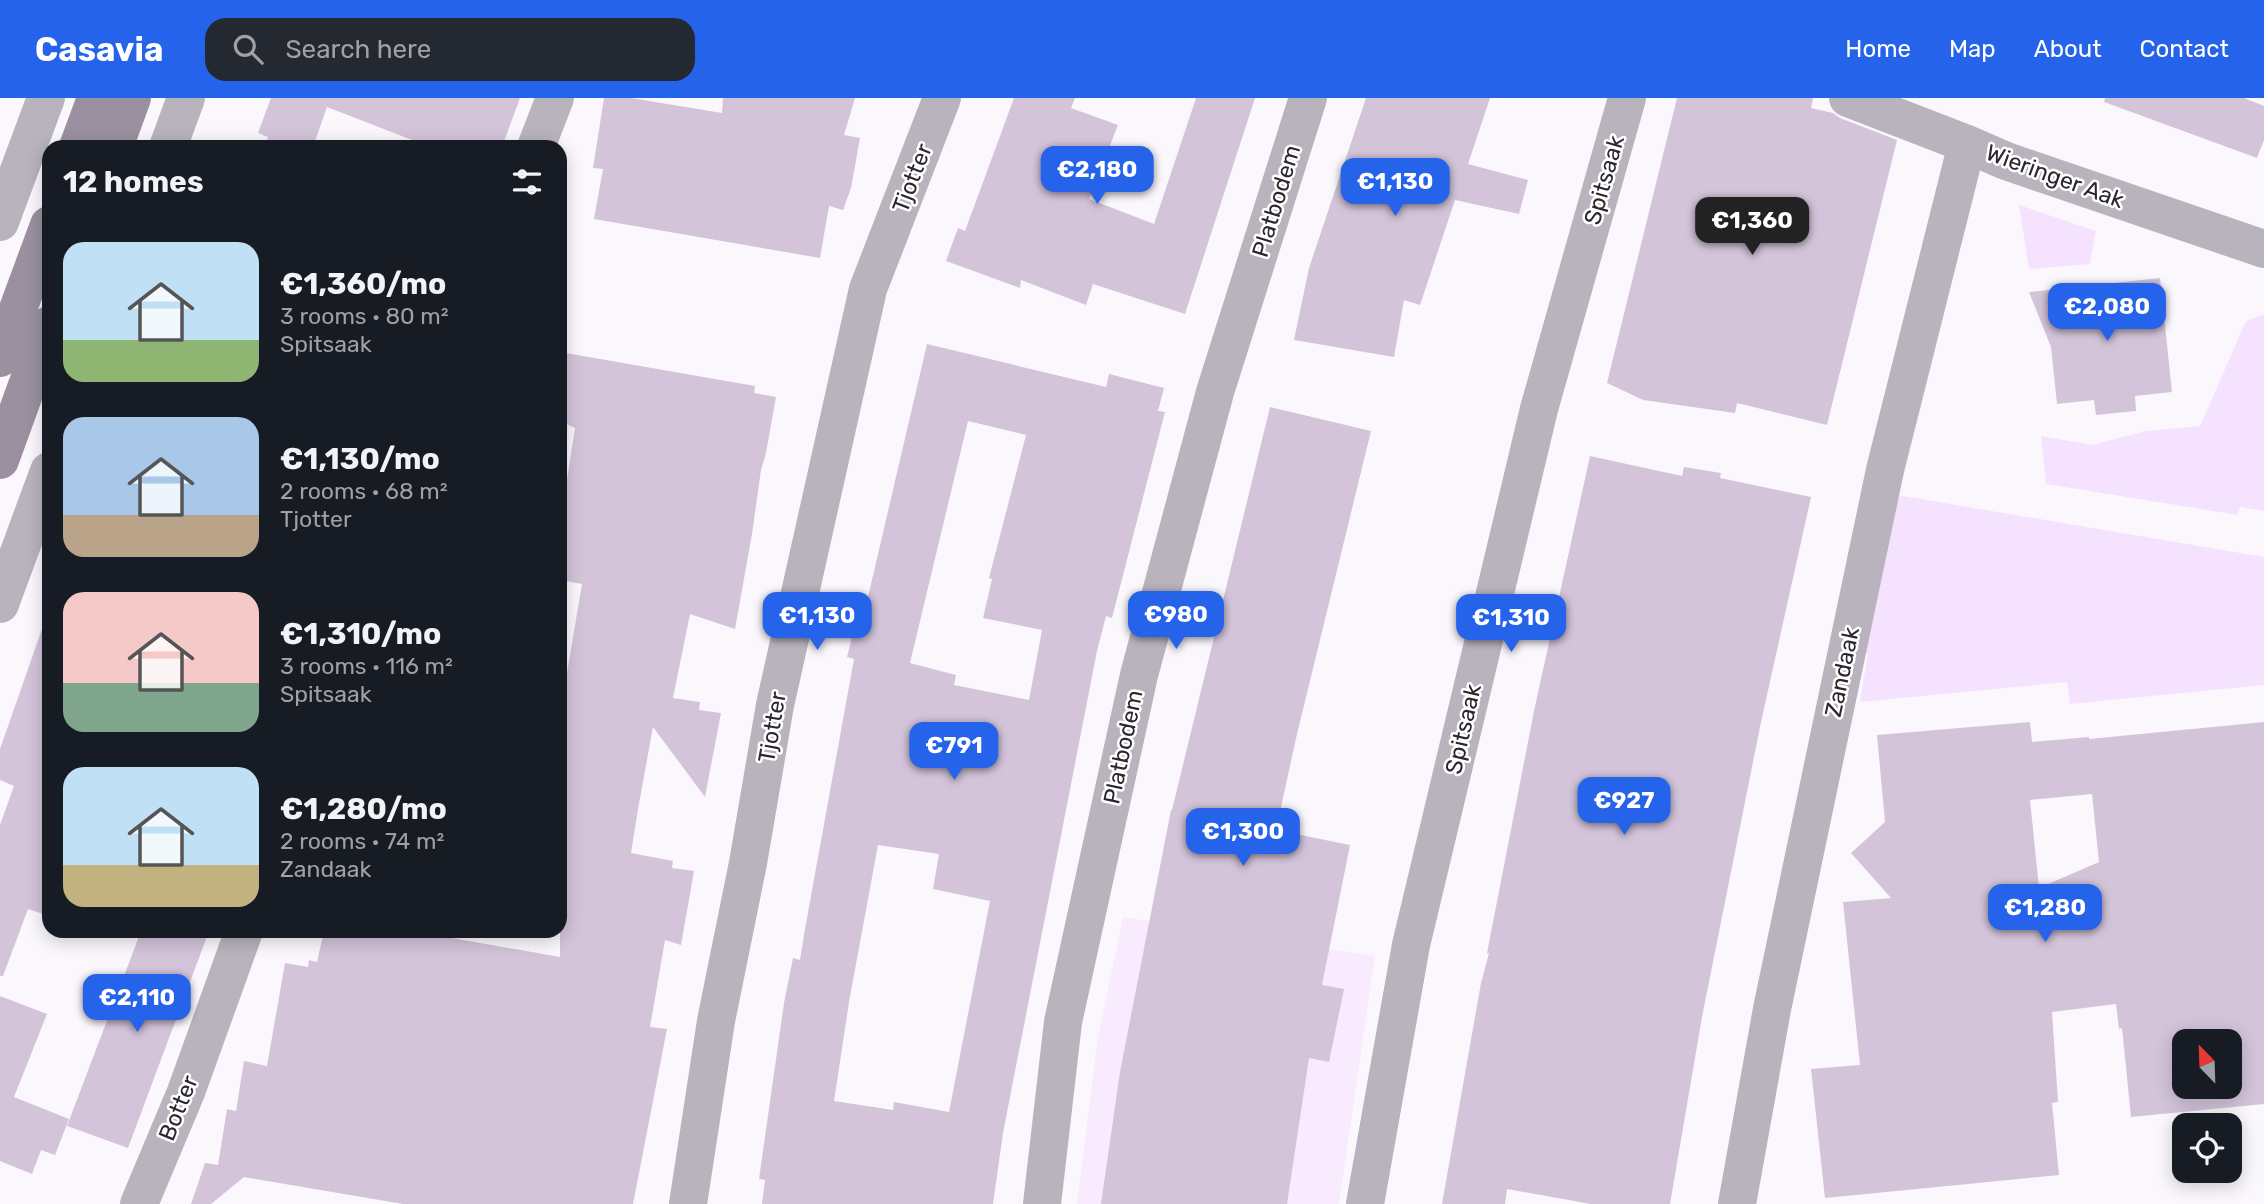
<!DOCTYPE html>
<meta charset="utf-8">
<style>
body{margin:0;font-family:Rubik,sans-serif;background:#242831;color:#f1f3f6;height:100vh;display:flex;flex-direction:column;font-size:26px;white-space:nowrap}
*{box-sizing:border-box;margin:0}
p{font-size:23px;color:#9ea1a6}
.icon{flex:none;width:38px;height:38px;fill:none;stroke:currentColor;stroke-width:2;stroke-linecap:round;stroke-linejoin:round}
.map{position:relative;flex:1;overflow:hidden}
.details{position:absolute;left:42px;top:42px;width:525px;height:798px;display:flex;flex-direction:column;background:#171b24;border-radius:21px;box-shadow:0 4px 18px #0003}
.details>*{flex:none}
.needle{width:46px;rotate:337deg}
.tools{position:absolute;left:2172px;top:931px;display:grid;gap:14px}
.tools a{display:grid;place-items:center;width:70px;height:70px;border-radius:14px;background:#171b24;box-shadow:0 4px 18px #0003;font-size:35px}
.price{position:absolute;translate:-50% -60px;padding:0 16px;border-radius:14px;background:#2563eb;color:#fff;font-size:23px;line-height:46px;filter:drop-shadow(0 2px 4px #0008)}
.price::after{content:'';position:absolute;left:50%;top:42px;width:21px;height:16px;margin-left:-10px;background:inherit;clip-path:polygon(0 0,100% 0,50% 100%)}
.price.current{background:#222;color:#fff}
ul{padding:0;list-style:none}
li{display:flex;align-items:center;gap:21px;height:175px;padding:0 21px}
li span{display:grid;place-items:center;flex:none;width:196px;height:140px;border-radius:21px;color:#555}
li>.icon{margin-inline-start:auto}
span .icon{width:84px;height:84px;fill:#fffc;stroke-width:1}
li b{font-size:30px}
h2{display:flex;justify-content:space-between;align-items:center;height:84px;padding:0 21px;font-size:30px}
header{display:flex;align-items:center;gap:42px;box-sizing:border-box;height:98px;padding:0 35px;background:#2563eb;color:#fff}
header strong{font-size:33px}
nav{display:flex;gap:38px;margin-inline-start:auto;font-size:24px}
.search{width:490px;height:63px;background:#242831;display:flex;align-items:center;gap:18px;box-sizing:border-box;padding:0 24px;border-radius:21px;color:#9ea1a6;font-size:26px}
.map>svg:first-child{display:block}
.built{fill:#f7ebfd}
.green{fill:#f5e2ff}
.building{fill:#d3c4da;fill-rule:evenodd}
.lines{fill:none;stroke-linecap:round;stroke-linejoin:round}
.street{stroke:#b9b3bd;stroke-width:38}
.secondary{stroke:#9a909f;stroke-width:38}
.labels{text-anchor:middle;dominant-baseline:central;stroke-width:5;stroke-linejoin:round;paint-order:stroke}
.street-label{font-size:23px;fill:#2c262e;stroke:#fff}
</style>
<header>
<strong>Casavia</strong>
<div class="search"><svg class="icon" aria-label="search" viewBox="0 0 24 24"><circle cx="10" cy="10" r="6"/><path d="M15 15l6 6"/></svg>Search here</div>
<nav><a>Home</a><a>Map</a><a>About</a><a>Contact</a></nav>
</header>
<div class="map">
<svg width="2264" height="1106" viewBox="0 0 2264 1106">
<rect width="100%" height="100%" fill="#fbf8fd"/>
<!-- built -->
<path class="built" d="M 1123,819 L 1375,858 L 1339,1106 L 1077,1106 L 1098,939 Z"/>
<!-- green -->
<path class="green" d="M 2019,107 L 2096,133 L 2090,166 L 2029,171 Z
M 2264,216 L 2264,413 L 2240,409 L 2238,417 L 2046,386 L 2041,338 L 2092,347 L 2146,333 L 2200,328 L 2246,223 Z
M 1897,397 L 2264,459 L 2264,587 L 2070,606 L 2067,584 L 1860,604 L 1868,556 L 1863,555 Z"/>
<!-- building -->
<path class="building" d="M 271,0 L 520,0 L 502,49 L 430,49 L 327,9 L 313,49 L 265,49 L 268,39 L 258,35 Z
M 604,0 L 631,0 L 722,15 L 723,0 L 855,0 L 844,37 L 860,40 L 851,90 L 843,112 L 829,108 L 820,160 L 594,121 L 603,71 L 593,70 Z
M 1014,0 L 1075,0 L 1071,10 L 1118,27 L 1089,101 L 1154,126 L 1196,0 L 1255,0 L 1185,216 L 1093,186 L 1086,207 L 1021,182 L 1020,190 L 946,163 L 958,130 L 965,133 Z
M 1366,0 L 1490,0 L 1468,66 L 1528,82 L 1519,116 L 1455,102 L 1420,207 L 1404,202 L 1394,259 L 1294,242 L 1309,170 Z
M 1677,0 L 1813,0 L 1811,10 L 1833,15 L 1840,20 L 1897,42 L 1827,327 L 1737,305 L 1735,315 L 1643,302 L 1607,285 Z
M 2105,0 L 2244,0 L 2264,8 L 2264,42 L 2257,60 L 2104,4 Z
M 2160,180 L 2172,294 L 2135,298 L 2136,313 L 2096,317 L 2094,302 L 2057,306 L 2051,249 L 2029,194 Z
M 927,246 L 1106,289 L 1109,276 L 1164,290 L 1158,313 L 1165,314 L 1112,520 L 1106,518 L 1097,553 L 1003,1035 L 993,1106 L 762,1106 L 765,1082 L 759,1081 L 784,905 L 793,860 L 800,862 L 805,831 L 854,561 L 847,559 L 855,527 L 861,529 ZM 968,323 L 1026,337 L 989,480 L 992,481 L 983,520 L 1042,532 L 1029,602 L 954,587 L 956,577 L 910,565 ZM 878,747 L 939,756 L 933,791 L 990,803 L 949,1014 L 894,1004 L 893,1012 L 834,1003 L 849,904 Z
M 560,254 L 755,288 L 754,295 L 776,299 L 766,355 L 761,372 L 752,436 L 735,531 L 690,516 L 673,600 L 700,604 L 699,612 L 721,615 L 705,699 L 653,629 L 638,711 L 631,755 L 673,763 L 672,770 L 694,773 L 681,847 L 665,842 L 650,929 L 667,931 L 633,1106 L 403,1106 L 244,1079 L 211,1106 L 191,1106 L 205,1065 L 218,1067 L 227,1011 L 236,1013 L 244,963 L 267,968 L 285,865 L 308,869 L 309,862 L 317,864 L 324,833 L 453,833 L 452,840 L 560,859 L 560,580 L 566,581 L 582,486 L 560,482 L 560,428 L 575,330 L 560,323 Z
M 1270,309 L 1371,333 L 1297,636 L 1276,732 L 1350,747 L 1322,887 L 1344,891 L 1329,964 L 1309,960 L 1287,1106 L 1101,1106 L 1120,974 L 1171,712 L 1172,712 Z
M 1590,358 L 1682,378 L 1684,369 L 1721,375 L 1720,380 L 1811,399 L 1761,624 L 1702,919 L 1670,1106 L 1591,1106 L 1507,1091 L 1505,1106 L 1442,1106 L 1481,885 L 1489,855 L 1487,855 L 1534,613 Z
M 43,528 L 49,529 L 49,818 L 28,811 L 3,878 L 0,878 L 0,727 L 14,688 L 0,682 L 0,651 Z
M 2030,624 L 2032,644 L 2089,639 L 2089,641 L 2264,624 L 2264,1006 L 2131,1019 L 2122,930 L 2119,931 L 2116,906 L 2052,914 L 2058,1004 L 2052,1005 L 2059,1077 L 1825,1100 L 1811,971 L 1860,967 L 1843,804 L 1891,800 L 1851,755 L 1885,724 L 1877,637 ZM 2092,696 L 2099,764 L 2039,790 L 2030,702 ZM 2184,943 L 2230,943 L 2230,989 L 2184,989 Z
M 141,833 L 209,833 L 128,1050 L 67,1028 Z
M 0,898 L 47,916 L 14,999 L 69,1021 L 55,1057 L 41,1052 L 32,1076 L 0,1063 Z"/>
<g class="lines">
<!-- street -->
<path class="street" d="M 1848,0 L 1967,46 L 2006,63 L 2264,151
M 168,49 L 186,0
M 536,49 L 555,0
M 0,124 L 46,0
M 0,506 L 49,373
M 139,1106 L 186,994 L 244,833
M 688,1106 L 716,923 L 748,765 L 775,607 L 868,191 L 942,0
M 1042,1106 L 1063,924 L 1139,577 L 1215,294 L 1308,0
M 1365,1106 L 1411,847 L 1539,311 L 1627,0
M 1737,1106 L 1772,911 L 1885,372 L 1967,46"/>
<!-- secondary -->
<path class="secondary" d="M 78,49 L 96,0
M 114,49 L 132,0
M 0,260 L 49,127
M 0,362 L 49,227"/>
</g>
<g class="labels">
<!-- street labels -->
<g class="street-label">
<text transform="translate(2055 78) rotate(20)">Wieringer Aak</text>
<text transform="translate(912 80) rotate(-69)">Tjotter</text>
<text transform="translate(1604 82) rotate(-74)">Spitsaak</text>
<text transform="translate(1276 103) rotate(-73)">Platbodem</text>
<text transform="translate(1842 574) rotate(-78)">Zandaak</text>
<text transform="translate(772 629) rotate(-80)">Tjotter</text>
<text transform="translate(1463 631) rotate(-77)">Spitsaak</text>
<text transform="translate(1123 649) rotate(-78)">Platbodem</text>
<text transform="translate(178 1010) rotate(-68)">Botter</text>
</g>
</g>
</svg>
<div class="tools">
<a><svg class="needle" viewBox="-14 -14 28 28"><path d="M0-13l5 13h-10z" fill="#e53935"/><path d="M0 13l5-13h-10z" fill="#9ea1a6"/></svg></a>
<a><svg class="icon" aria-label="locate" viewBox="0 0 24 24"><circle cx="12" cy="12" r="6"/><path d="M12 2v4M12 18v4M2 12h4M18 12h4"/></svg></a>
</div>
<b class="price" style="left:1097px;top:108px">€2,180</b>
<b class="price" style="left:1395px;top:120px">€1,130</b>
<b class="price current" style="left:1752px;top:159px">€1,360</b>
<b class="price" style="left:2107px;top:245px">€2,080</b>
<b class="price" style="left:1176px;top:553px">€980</b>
<b class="price" style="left:817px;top:554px">€1,130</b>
<b class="price" style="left:1511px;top:556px">€1,310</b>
<b class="price" style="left:954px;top:684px">€791</b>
<b class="price" style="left:1624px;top:739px">€927</b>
<b class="price" style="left:1243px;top:770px">€1,300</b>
<b class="price" style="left:2045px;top:846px">€1,280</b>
<b class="price" style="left:137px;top:936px">€2,110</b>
<section class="details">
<h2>12 homes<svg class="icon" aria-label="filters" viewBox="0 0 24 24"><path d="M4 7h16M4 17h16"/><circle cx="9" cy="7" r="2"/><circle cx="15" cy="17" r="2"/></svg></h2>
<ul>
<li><span style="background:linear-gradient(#bfe0f5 70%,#8fb573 0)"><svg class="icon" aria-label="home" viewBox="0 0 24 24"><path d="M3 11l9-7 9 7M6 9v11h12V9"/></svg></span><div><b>€1,360/mo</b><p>3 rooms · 80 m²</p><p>Spitsaak</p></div></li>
<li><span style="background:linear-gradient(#a9c7e8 70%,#b9a48a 0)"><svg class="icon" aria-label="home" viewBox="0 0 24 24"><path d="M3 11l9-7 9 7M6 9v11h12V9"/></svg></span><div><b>€1,130/mo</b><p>2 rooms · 68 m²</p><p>Tjotter</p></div></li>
<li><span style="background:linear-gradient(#f6c9c9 65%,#7fa58c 0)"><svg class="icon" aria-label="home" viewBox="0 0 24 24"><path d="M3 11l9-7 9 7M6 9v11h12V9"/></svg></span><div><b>€1,310/mo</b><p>3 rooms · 116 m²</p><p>Spitsaak</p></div></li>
<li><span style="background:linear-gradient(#bfe0f5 70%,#c2b280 0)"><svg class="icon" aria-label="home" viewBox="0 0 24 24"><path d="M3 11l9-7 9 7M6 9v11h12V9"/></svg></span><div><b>€1,280/mo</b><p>2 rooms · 74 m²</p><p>Zandaak</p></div></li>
</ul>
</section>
</div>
